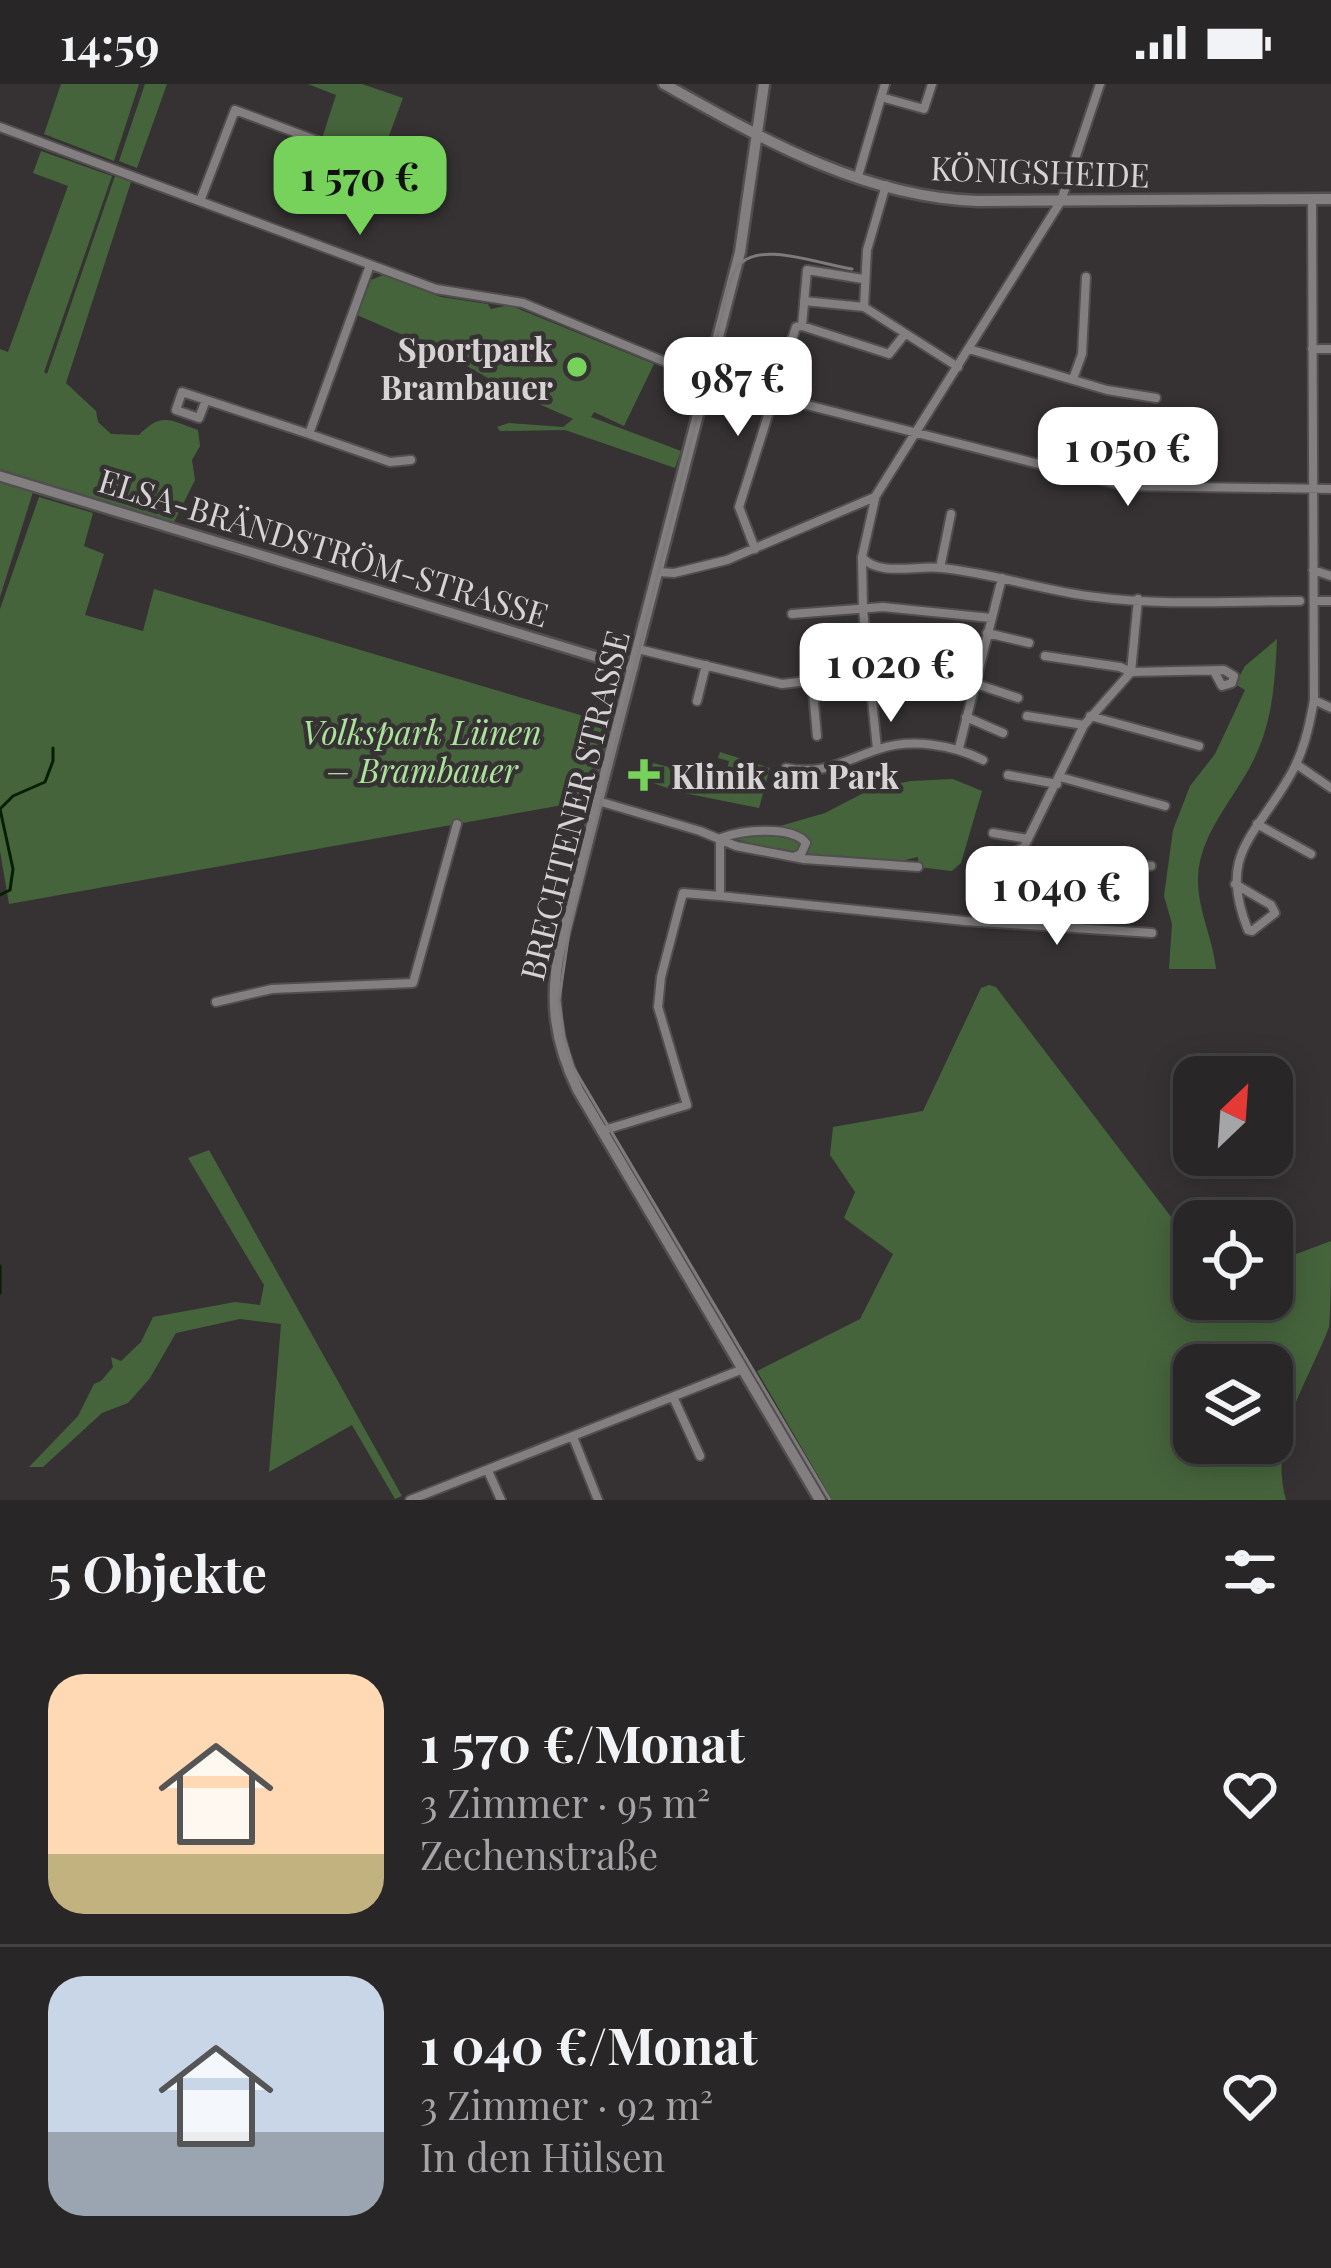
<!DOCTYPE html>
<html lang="de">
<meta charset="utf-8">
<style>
body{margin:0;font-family:"Playfair Display",serif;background:#343232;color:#f1f3f6;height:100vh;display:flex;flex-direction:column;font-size:45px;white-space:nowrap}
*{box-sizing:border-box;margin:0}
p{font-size:39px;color:#a5a5a7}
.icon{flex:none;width:66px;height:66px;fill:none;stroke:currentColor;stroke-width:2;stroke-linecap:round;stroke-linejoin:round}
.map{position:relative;height:1416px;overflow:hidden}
.details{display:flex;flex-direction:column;background:#282626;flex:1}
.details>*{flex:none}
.needle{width:78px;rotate:25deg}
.fabs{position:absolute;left:1173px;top:972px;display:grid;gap:24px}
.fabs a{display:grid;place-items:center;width:120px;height:120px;border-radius:24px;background:#282626;box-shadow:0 6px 30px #0003,0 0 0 3px #444343;font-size:60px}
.price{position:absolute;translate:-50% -102px;padding:0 27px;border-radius:24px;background:#fff;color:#222;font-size:39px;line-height:78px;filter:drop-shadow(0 3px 6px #0008)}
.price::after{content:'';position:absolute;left:50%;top:72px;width:36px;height:27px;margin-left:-18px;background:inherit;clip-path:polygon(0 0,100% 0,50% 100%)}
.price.selected{background:#76d25a;color:#111}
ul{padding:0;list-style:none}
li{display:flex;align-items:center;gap:36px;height:300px;padding:0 48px}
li+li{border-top:3px solid #444343}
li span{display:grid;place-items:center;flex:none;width:336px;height:240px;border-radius:36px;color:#555}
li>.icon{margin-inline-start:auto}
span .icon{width:144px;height:144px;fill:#fffc;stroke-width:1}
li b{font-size:51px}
h2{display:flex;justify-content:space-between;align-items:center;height:144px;padding:0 48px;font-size:51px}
.status{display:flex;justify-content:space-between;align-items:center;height:84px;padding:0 60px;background:#282626;direction:ltr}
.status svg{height:33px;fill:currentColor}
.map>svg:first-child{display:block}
.green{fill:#45643c;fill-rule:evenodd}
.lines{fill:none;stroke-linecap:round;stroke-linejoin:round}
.stream{stroke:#051f00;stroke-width:3}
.minor-casing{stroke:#514e4f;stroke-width:12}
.tertiary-casing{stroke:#514e4f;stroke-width:14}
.secondary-casing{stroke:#514e4f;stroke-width:15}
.minor{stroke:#837f80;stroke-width:8}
.tertiary{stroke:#837f80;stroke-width:9}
.secondary{stroke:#837f80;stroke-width:10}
.tram{stroke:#7e7a7b;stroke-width:3}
.poi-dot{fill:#76d25a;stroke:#363233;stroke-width:4.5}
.labels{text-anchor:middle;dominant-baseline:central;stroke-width:9;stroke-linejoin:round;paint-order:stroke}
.street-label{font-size:33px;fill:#d5d3d3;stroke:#363233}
.poi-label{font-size:33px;font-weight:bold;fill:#d5d3d3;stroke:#363233;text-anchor:end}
.park-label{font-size:33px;font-style:italic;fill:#aae39a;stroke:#363233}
</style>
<div class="status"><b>14:59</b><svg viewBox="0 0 49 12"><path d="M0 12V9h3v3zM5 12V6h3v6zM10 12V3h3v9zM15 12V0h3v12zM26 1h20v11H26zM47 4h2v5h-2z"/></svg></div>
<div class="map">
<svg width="1331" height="1416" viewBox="0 0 1331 1416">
<rect width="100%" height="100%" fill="#363233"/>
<!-- green -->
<path class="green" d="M 61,0 L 139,0 L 114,77 L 44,50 Z
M 145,0 L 167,0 L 137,84 L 119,77 Z
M 308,0 L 362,0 L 403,14 L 387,57 L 376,54 L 365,85 L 357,91 L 316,73 L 336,11 Z
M 41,67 L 112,92 L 44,288 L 47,290 L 115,92 L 131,98 L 66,299 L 96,327 L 98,338 L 111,350 L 139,351 C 162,328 169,336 198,346 L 200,362 L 192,376 L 195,396 L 174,438 L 0,386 L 0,265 L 8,268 L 68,102 L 33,89 Z
M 383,191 L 441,213 L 488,220 L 491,225 L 509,221 L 654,280 L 624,342 L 594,328 L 591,333 L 681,367 L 675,384 L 565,346 L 500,347 L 497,343 L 509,339 L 563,343 L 573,335 L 516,310 L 458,277 L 444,278 L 419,258 L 357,231 L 371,196 Z
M 0,397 L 33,408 L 0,513 Z
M 39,413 L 93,429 L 84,462 L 104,470 L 85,531 L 143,547 L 154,505 L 587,633 L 586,639 L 608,647 L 591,716 L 9,820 L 0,767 L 0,525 Z
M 1277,555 C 1275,596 1273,637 1254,675 C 1236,713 1200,748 1198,793 C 1197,825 1213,854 1216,885 L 1169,885 L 1172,840 L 1164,812 L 1173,746 L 1190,702 L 1215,670 L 1245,606 L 1235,600 L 1245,582 Z
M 720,668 L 770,684 L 759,724 L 679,708 L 650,698 L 658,686 L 650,688 L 653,679 L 677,685 L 675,696 L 694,701 L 700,683 L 726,689 L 729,677 L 718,674 Z
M 953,695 L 982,707 L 961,779 L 952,787 L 918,783 L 918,773 C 860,789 792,770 735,755 L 825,729 L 873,704 L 911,697 Z
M 1014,785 L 1040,789 L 1037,836 L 993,833 Z
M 989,901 L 996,903 L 1194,1163 L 1194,1215 L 1272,1215 L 1272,1179 L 1331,1157 C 1331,1183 1331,1219 1329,1243 C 1308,1299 1268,1352 1286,1416 L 832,1416 L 757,1287 L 860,1235 L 893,1170 L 844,1134 L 855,1108 L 830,1071 L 833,1043 L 923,1027 L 981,904 ZM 1272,1281 L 1272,1359 L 1194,1359 L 1194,1281 Z
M 209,1066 L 402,1412 L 395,1415 L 352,1341 L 269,1388 L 281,1240 L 240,1235 L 176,1249 L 150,1294 L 128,1319 L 102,1329 L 43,1383 L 29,1383 L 78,1332 L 94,1300 L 101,1297 L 113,1283 L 111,1273 L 121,1277 L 141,1258 L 153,1233 L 235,1218 L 260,1221 L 264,1201 L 188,1074 Z"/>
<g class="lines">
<!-- stream -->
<path class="stream" d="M 0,811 L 10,806 L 13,785 L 0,725 L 13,712 L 45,698 L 53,677 L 53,664
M 0,1182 L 0,1209"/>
<!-- minor casing -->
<g class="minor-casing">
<path id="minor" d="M 881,13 L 924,25 L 932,0
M 0,43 L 436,205 L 523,219 L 709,296 L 1125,402 L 1331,405
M 858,92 L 885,0
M 200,117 L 235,26 L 318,57
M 804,217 L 864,223 L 958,283
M 864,223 L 867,166 L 886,101
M 802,242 L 889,270 L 905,250
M 969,265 L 1107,306 L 1156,314
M 1312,265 L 1331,265
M 1073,295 L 1082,270 L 1086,193
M 206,316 L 199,334 L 176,326 L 182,308 L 309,350 L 370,181
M 309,350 L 390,378 L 411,376
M 875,415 L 862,473 L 863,525 L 877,665
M 755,465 L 739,423 L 796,243 L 802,242 L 807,186 L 863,195
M 862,473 C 878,493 917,481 941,484 C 993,489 1044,507 1096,513 C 1162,522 1233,517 1300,517
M 940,484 L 951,430
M 1313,486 L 1331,492
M 658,488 L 674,489 L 727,476 L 875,413 L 1061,117 L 1100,0
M 1314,517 L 1331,517
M 792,530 L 883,523 L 991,534
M 987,549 L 1029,559
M 638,565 L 782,600 L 869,590 L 907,591 L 973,599 L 1018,614
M 1045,572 L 1120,583 L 1131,588 L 1224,586 L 1234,592 L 1232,599 L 1222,602 L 1215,589
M 812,597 L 817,652
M 1314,616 L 1331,624
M 697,617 L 706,581
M 1027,632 L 1084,641
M 1090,632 L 1199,662
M 966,633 L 1003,649
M 959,664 L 1002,494
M 1296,680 L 1331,704
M 786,684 C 824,692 845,676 879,665 C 912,654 953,661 983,676
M 1008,691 L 1057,700
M 1060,693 L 1165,722
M 598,717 L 700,747 L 736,762 L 804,775 L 918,783
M 1257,740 L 1311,770
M 993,749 L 1028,755
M 721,754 C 742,746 792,741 806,759 L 801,770 L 794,773
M 720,755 L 720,812 L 965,837 L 1152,849
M 1024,763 L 1032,775 L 1021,783 L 1014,778 L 1014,768 L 1024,763 L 1084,641 L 1131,588 L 1138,515
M 1032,775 L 1048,779 L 1073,775 L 1151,782
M 1235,800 L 1271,821 L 1275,829 L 1252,847 L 1248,846 C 1218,771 1253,755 1288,695 C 1303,671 1309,644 1314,616 L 1312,115
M 988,838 L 1003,804
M 216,918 L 272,905 L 413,899 L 457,740
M 601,1047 L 687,1021 L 658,923 L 661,893 L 683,809 L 720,812
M 674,1315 L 700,1372
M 573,1353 L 598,1416
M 488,1387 L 501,1416
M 410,1416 L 743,1285"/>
</g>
<!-- tertiary casing -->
<g class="tertiary-casing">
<path id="tertiary" d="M 0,392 L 633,584"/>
</g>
<!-- secondary casing -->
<g class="secondary-casing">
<path id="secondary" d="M 664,0 C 761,54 862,113 977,117 L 1331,115
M 764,0 L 740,168 L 560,864 C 549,916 555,959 578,1006 L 820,1416"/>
</g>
<!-- minor -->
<use href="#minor" class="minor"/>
<!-- tertiary -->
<use href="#tertiary" class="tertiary"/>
<!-- secondary -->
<use href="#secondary" class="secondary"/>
<!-- tram -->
<path class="tram" d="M 724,223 L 569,848 L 559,916 L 564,953 L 573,983 L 830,1416
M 720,240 C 724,223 726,201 736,185 C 755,154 821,181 852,185"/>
</g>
<!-- markers -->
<g class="poi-dot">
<circle cx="577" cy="283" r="12"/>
<path d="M638 673h12v12h12v12h-12v12h-12v-12h-12v-12h12z"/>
</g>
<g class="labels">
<!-- street labels -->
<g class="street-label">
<text transform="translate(1040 86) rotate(2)">KÖNIGSHEIDE</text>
<text transform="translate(324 462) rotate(17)">ELSA-BRÄNDSTRÖM-STRASSE</text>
<text transform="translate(573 721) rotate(-76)">BRECHTENER STRASSE</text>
</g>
<!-- poi labels -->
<g class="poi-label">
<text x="553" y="264">Sportpark<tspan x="553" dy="38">Brambauer</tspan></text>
<text x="671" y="691" text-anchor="start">Klinik am Park</text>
</g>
<!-- park labels -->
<g class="park-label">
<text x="422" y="647">Volkspark Lünen<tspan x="422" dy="38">– Brambauer</tspan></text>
</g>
</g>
</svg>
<div class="fabs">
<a><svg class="needle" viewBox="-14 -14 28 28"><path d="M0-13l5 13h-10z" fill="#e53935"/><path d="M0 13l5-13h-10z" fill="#a5a5a7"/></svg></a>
<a><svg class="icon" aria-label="locate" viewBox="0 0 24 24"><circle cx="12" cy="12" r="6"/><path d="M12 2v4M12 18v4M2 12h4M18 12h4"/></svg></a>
<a><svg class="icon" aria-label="layers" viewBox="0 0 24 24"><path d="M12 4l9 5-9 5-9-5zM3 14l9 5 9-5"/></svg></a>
</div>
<b class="price selected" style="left:360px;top:154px">1 570 €</b>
<b class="price" style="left:738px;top:355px">987 €</b>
<b class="price" style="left:1128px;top:425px">1 050 €</b>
<b class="price" style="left:891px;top:641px">1 020 €</b>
<b class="price" style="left:1057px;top:864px">1 040 €</b>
</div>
<section class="details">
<h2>5 Objekte<svg class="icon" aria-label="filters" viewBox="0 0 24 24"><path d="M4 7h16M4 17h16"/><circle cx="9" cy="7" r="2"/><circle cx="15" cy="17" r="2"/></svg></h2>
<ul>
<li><span style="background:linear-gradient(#ffd9b3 75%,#c2b280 0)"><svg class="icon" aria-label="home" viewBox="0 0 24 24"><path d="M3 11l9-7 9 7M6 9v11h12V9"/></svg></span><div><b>1 570 €/Monat</b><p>3 Zimmer · 95 m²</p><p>Zechenstraße</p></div><svg class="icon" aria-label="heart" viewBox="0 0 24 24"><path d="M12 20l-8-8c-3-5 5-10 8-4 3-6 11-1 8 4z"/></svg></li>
<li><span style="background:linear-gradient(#c9d6e8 65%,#9aa5b1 0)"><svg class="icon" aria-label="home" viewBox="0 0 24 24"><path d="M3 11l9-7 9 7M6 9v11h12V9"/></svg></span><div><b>1 040 €/Monat</b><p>3 Zimmer · 92 m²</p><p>In den Hülsen</p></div><svg class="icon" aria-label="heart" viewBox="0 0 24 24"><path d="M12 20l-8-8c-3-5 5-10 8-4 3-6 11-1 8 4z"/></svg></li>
</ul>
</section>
